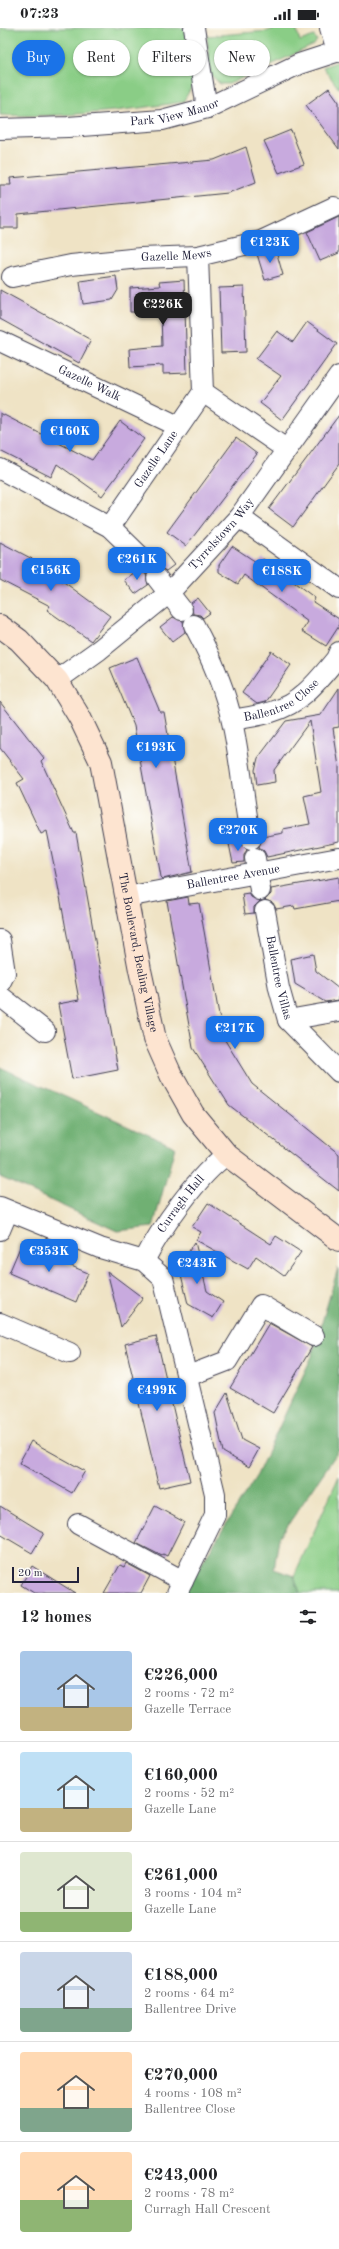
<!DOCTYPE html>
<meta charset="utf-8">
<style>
body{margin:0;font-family:"Old Standard TT",serif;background:#f2f2f2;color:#202124;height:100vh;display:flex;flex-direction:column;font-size:15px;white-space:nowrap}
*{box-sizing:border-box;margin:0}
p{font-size:13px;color:#757577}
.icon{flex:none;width:22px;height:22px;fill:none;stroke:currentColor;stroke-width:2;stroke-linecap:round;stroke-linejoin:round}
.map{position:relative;height:1565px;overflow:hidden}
.details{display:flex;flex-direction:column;background:#fff;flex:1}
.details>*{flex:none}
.top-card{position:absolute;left:12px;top:12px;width:315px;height:36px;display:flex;gap:8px}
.scale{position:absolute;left:12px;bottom:10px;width:67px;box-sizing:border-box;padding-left:4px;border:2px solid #22223b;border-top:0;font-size:11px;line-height:14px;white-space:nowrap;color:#22223b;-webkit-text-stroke:3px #fdfcf7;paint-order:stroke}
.price{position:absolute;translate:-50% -34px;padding:0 9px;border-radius:8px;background:#1a73e8;color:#fff;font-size:13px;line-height:26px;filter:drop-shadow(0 1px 2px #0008)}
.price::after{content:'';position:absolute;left:50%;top:24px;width:12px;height:9px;margin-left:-6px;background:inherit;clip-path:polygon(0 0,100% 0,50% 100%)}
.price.on{background:#222;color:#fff}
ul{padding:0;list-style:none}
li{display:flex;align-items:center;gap:12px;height:100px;padding:0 20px}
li+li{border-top:1px solid #e0e0e0}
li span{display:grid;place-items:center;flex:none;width:112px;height:80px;border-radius:4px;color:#555}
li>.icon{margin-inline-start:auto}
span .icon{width:48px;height:48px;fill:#fffc;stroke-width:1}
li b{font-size:17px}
h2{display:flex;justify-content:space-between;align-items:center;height:48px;padding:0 20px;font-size:17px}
.chip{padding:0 14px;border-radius:18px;background:#fff;box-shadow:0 1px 3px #0004;font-size:14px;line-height:36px}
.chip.on{background:#1a73e8;color:#fff}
.status{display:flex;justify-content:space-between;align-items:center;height:28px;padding:0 20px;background:#fff;direction:ltr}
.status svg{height:11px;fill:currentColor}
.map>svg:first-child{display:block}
.green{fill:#8acd86;stroke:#567860}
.forest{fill:#6fb073;stroke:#486957}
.building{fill:#c8aade}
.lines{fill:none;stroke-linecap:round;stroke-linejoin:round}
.street-casing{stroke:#413f50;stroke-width:22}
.secondary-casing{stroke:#413f50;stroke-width:24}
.street{stroke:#fff;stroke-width:20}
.secondary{stroke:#fde4d0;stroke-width:22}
.labels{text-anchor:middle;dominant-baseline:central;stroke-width:3.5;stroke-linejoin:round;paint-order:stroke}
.street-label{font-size:12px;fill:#22223b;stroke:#fdfcf7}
</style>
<div class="status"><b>07:23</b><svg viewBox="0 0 49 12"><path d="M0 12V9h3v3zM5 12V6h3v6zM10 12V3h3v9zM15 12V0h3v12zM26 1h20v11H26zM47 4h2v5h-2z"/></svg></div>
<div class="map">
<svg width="339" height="1565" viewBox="0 0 339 1565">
<rect width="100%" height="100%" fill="#fdfcf7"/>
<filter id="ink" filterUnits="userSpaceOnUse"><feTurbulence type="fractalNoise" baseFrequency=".025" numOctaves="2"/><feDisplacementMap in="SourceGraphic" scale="8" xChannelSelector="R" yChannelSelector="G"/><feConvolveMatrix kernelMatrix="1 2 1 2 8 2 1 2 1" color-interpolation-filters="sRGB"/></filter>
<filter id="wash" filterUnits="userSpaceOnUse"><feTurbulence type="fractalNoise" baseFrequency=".012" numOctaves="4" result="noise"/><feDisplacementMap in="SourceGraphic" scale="16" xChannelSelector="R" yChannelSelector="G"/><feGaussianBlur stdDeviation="0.9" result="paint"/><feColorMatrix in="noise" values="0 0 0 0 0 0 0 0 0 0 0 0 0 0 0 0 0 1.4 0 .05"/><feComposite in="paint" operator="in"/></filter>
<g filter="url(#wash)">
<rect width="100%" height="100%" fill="#efe3c5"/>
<!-- green -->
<path class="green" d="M 0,0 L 185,0 L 194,55 L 183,74 C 122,83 62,90 0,87 Z
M 276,0 L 296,0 L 300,13 L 314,8 L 317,12 L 314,17 L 229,56 L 220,56 L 210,46 L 207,8 L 268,3 Z
M 339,33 L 339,61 L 323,39 Z
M 339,1448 L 339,1565 L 300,1565 L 294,1548 Z"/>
<!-- forest -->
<path class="forest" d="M 0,1039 L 175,1119 L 153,1199 L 117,1203 L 0,1149 Z
M 338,1240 L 339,1422 L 279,1510 L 274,1541 L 294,1548 L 300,1565 L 183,1565 L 257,1447 L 312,1328 Z"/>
<g id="blocks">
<!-- building -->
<path class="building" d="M 329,60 L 339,74 L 339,121 L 306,77 Z
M 291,102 L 304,136 L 279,145 L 264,113 Z
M 246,119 L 256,154 L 228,165 L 18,186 L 18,200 L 0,200 L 0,157 L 11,157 L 10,150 L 214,132 Z
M 339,189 L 339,225 L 320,233 L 307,204 Z
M 275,219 L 283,247 L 265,252 L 257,226 Z
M 116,248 L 118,262 L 112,272 L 83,276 L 80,253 Z
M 184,252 L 187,345 L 163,346 L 163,337 L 130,339 L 129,321 L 162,318 L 161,284 L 130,284 L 130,260 L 160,258 L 159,254 Z
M 244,259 L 246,324 L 221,325 L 219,260 Z
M 0,262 L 91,312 L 79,335 L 0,291 Z
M 307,294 L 337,316 L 282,392 L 260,375 L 281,348 L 256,331 L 277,303 L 293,314 Z
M 0,385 L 92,432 L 120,393 L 144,411 L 102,468 L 57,436 L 51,449 L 0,423 Z
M 339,387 L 339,436 L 293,499 L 269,481 Z
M 236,410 L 257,426 L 186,518 L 167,504 Z
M 0,514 L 59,545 L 57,549 L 110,588 L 91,613 L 47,582 L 50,578 L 0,552 Z
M 232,518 L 259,536 L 263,531 L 315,570 L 313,574 L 339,591 L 339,598 L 326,618 L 302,603 L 308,594 L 244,547 L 238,556 L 219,544 L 219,537 Z
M 163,523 L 174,537 L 166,543 L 158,539 L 156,528 Z
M 138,542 L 146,546 L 148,557 L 135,566 L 124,552 Z
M 198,570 L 210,585 L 203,590 L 200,587 L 193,586 L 191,575 Z
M 173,589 L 183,593 L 185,604 L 172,614 L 160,599 Z
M 271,623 L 291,637 L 265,674 L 257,676 L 242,665 Z
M 137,629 L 160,684 L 164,684 L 192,844 L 163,851 L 161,849 L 134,698 L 110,640 Z
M 339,660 L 339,699 L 333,700 L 339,739 L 339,814 L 267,829 L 264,823 L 259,819 L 262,809 L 283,805 L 283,801 L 310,796 L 304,768 L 321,764 L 310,693 L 274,742 L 275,754 L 257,757 L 255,742 L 258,730 L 286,693 L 321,687 Z
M 0,674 L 44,730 L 41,733 L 74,805 L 76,805 L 118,1042 L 72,1051 L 58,976 L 79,972 L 56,847 L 47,803 L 41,806 L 17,755 L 24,751 L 0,720 Z
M 240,813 L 247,822 L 244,826 L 244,834 L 233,835 L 229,816 Z
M 339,849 L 339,873 L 295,881 L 294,878 L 276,881 L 273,875 L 265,872 L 271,866 L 271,861 Z
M 249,865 L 251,869 L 260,873 L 254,879 L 254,885 L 245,886 L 242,866 Z
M 188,869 L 189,876 L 199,875 L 223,1009 L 252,1056 L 339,1126 L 339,1163 L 229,1077 L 193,1020 L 167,873 Z
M 313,926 L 316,943 L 339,961 L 339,972 L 325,974 L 295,956 L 291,931 Z
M 208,1175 L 271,1216 L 276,1208 L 301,1224 L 284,1248 L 256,1228 L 248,1241 L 196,1212 L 201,1204 L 192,1199 Z
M 195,1214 L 207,1263 L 223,1274 L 213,1290 L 188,1276 L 179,1238 Z
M 21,1217 L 88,1245 L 76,1274 L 9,1245 Z
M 107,1243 L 143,1270 L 121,1299 Z
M 269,1295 L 312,1319 L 273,1385 L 230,1360 Z
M 156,1308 L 190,1453 L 159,1460 L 125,1316 Z
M 227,1365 L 242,1412 L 259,1421 L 249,1439 L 223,1424 L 215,1385 Z
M 31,1413 L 85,1443 L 72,1465 L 19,1435 Z
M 0,1478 L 44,1505 L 32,1525 L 0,1506 Z
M 155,1478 L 184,1494 L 167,1528 L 163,1526 L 162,1528 L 136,1515 Z
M 126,1535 L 150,1548 L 141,1565 L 104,1565 L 120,1537 L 124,1539 Z
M 32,1538 L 75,1565 L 34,1565 L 21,1557 Z"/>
</g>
</g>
<g filter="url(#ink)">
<use href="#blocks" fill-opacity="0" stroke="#413f50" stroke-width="1"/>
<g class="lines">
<!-- street casing -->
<g class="street-casing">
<g id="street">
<path d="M 194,0 L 207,80"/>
<path d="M 330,0 L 337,24"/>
<path id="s1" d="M 0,101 L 68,99 L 162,92 L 207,80 L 299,36 L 339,23"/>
<path d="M 198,228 L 203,364"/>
<path id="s2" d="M 12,249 L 71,237 L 141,230 L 198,228 L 261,213 L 334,179"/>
<path id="s3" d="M 0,313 L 178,398"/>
<path d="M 203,364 L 286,421"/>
<path d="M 0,441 L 110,499 L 147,535"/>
<path d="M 239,489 L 339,561"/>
<path id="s4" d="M 110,499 L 203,364"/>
<path d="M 157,550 L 182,582"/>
<path d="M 194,597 C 210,627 225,660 232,694 C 241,732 243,772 251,811"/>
<path id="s5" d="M 57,652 L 99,622 L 169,565 L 239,489 L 339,348"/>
<path id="s6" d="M 232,692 C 257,688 285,684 304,666 C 316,656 326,643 336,631 L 339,624"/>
<path d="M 255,830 L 260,862"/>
<path id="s7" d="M 126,869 L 339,830"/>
<path id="s8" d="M 265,883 L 279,960 L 288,992 L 339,1044"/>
<path d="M 0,912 L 5,945 L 0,955"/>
<path d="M 0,968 L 45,1003"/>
<path d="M 288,992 L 339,983"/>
<path d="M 0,1179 L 100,1220 L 144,1233 L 163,1250 L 215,1466 L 215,1487 L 177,1565"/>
<path d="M 0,1202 L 8,1183"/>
<path id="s9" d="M 144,1233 C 159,1203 200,1144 227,1127"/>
<path d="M 0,1295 L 70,1325"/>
<path d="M 188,1348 L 227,1333 L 261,1277 L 314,1308"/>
<path d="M 78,1496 L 183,1553"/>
</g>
</g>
<!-- secondary casing -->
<g class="secondary-casing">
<g id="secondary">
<path id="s10" d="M 0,598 L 19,612 L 57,652 L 80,690 L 101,734 L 140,942 L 155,1011 L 171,1047 L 193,1086 L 227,1127 L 339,1212"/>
</g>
</g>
<!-- street -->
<use href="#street" class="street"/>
<!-- secondary -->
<use href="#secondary" class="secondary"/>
</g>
</g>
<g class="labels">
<!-- street labels -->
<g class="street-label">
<text stroke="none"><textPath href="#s1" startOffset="176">Park View Manor</textPath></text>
<text stroke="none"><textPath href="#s2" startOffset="166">Gazelle Mews</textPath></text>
<text stroke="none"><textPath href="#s3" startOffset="99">Gazelle Walk</textPath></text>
<text stroke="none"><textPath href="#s4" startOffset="82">Gazelle Lane</textPath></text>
<text stroke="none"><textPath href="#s5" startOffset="221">Tyrrelstown Way</textPath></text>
<text stroke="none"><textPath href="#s6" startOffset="54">Ballentree Close</textPath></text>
<text stroke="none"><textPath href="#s7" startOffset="109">Ballentree Avenue</textPath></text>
<text stroke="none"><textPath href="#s10" startOffset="366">The Boulevard, Bealing Village</textPath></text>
<text stroke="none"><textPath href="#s8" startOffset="68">Ballentree Villas</textPath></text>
<text stroke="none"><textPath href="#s9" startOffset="68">Curragh Hall</textPath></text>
</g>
</g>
</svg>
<div class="scale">20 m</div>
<b class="price" style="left:270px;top:236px">€123K</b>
<b class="price on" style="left:163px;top:298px">€226K</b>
<b class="price" style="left:70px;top:425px">€160K</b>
<b class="price" style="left:137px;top:553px">€261K</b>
<b class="price" style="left:51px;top:564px">€156K</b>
<b class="price" style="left:282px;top:565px">€188K</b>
<b class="price" style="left:156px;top:741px">€193K</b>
<b class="price" style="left:238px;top:824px">€270K</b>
<b class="price" style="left:235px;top:1022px">€217K</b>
<b class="price" style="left:49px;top:1245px">€353K</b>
<b class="price" style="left:197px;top:1257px">€243K</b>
<b class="price" style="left:157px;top:1384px">€499K</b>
<div class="top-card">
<a class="chip on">Buy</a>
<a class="chip">Rent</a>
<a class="chip">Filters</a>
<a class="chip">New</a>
</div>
</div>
<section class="details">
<h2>12 homes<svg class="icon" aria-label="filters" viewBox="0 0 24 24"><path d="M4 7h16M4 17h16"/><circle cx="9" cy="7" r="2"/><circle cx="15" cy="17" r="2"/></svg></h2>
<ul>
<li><span style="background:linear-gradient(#a9c7e8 70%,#c2b280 0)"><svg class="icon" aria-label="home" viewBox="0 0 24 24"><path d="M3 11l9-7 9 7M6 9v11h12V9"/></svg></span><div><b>€226,000</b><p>2 rooms · 72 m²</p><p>Gazelle Terrace</p></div></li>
<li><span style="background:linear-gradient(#bfe0f5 70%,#c2b280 0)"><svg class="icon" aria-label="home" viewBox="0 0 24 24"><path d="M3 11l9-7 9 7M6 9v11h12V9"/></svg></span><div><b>€160,000</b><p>2 rooms · 52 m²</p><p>Gazelle Lane</p></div></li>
<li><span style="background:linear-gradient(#dfe7d0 75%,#8fb573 0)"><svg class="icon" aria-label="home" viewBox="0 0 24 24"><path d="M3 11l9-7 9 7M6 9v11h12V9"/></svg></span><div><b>€261,000</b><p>3 rooms · 104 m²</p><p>Gazelle Lane</p></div></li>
<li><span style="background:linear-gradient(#c9d6e8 70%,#7fa58c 0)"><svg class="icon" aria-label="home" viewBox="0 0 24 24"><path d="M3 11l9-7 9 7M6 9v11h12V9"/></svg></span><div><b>€188,000</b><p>2 rooms · 64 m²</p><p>Ballentree Drive</p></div></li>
<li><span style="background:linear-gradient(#ffd9b3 70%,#7fa58c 0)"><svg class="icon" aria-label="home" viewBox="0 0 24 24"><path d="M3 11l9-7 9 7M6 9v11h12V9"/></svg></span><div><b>€270,000</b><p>4 rooms · 108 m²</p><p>Ballentree Close</p></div></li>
<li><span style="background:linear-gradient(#ffd9b3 60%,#8fb573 0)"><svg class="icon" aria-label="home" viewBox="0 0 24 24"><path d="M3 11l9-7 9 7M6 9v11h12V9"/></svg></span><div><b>€243,000</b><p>2 rooms · 78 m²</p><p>Curragh Hall Crescent</p></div></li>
</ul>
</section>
